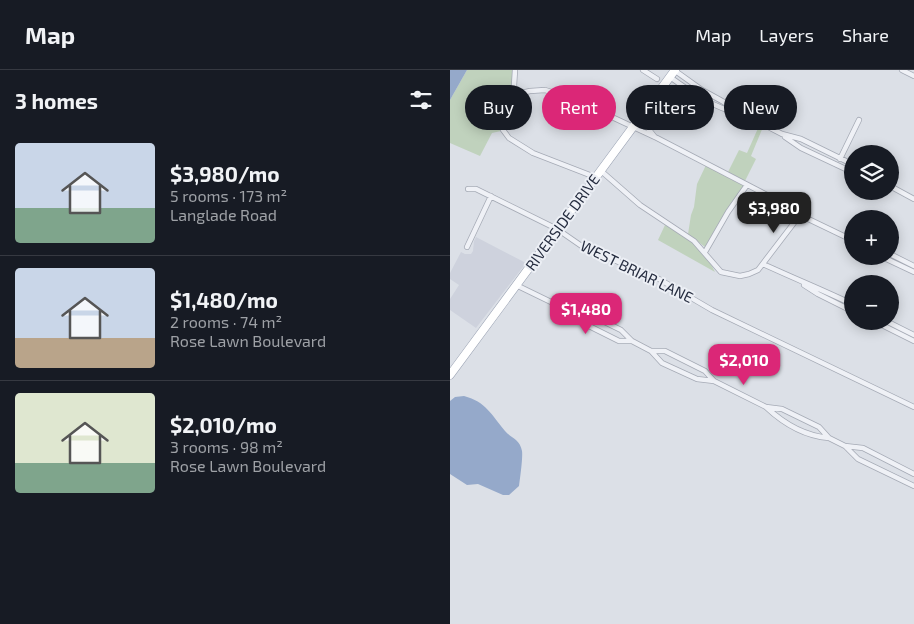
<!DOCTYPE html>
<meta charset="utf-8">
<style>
body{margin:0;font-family:"Exo 2",sans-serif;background:#242831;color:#f1f3f6;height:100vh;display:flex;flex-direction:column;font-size:19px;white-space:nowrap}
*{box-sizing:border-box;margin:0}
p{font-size:16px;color:#9ea1a6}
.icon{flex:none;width:28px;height:28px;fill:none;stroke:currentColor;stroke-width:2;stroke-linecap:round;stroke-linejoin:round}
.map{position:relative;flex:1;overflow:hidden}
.panel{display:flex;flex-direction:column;background:#171b24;width:450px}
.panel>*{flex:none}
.banner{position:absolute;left:15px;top:15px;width:374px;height:45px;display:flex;gap:10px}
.buttons{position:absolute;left:394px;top:75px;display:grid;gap:10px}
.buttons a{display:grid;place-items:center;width:55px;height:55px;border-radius:50%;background:#171b24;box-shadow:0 2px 12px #0003;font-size:25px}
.price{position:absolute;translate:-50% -42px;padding:0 11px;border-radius:10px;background:#db2777;color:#fff;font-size:16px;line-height:32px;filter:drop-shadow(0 1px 2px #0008)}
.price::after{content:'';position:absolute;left:50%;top:30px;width:15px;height:11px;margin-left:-8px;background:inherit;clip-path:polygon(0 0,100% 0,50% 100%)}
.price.active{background:#222;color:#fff}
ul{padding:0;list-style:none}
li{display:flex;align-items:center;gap:15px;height:125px;padding:0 15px}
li+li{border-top:1px solid #363941}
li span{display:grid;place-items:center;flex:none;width:140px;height:100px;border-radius:5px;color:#555}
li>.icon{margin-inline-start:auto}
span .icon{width:60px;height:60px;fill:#fffc;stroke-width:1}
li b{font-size:21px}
h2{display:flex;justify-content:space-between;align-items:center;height:60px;padding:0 15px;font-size:21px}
.tag{padding:0 18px;border-radius:22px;background:#171b24;box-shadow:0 2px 12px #0003;font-size:18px;line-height:45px}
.tag.active{background:#db2777;color:#fff}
header{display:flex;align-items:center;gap:30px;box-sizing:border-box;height:70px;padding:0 25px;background:#171b24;border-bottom:1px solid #363941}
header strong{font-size:24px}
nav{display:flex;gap:28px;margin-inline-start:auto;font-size:18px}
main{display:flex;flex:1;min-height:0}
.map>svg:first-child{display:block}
.built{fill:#ced2dd}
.green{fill:#c0d2bd}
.water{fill:#95a9ca}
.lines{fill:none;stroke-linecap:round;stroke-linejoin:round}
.street-casing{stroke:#a5aab5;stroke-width:6}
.primary-casing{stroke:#9ba3b4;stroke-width:9}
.street{stroke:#eff1f6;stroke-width:4.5}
.primary{stroke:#fff;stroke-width:8}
.labels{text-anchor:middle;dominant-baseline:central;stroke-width:4;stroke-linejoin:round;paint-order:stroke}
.street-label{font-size:15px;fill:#252c3f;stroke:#eceff5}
</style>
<header>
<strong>Map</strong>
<nav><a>Map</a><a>Layers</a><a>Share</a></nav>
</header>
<main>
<section class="panel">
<h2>3 homes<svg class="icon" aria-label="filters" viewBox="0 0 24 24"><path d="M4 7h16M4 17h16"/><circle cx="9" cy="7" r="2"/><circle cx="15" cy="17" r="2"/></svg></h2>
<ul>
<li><span style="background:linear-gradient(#c9d6e8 65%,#7fa58c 0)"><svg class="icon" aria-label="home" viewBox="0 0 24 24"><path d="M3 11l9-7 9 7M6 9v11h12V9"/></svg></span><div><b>$3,980/mo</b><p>5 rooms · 173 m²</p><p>Langlade Road</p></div></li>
<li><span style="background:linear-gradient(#c9d6e8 70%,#b9a48a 0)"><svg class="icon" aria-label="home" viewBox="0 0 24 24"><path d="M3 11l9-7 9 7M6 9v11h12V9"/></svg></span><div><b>$1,480/mo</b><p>2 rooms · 74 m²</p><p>Rose Lawn Boulevard</p></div></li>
<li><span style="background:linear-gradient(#dfe7d0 70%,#7fa58c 0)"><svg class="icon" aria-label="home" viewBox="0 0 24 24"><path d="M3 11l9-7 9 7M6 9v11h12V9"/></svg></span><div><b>$2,010/mo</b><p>3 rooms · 98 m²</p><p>Rose Lawn Boulevard</p></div></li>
</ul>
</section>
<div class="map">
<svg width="464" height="554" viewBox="0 0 464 554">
<rect width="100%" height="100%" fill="#dce0e7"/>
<!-- built -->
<path class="built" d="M 26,167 L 76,193 L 26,258 L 0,240 L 0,229 L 9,215 L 0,209 L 0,203 L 11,182 L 15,184 L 21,184 L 23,181 L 24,171 Z"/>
<!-- green -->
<path class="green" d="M 17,0 L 63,0 L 62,12 L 64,22 C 52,36 47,42 51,61 L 42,63 L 30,86 L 0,73 L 0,30 Z
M 309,56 L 313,57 L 301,86 L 306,89 L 295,111 L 278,102 L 289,80 L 297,83 Z
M 256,95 L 295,115 L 277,139 L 255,177 L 238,164 L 241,145 L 244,137 L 247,114 Z
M 215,155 C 237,166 254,180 265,202 L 208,170 Z"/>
<!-- water -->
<path class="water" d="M 0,0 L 17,0 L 0,30 Z
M 14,326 C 36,332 41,344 55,361 C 61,368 70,369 72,381 C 73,387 70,409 69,416 L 59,425 L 53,425 L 28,414 L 17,415 L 0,404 L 0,331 L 5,327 Z"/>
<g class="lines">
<!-- street casing -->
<g class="street-casing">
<path id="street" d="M 65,0 L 64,16 L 67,24
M 193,0 L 207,9
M 224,0 L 252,20 L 272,31 L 295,45 L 332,64 L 351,69 L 402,94
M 452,0 L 464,6
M 220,7 C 242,23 264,38 291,44
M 189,47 L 204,66
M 335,67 L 351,78 L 402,102
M 390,89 L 409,50
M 150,100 L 190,135 L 244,171 L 271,202 L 290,206 L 299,204 L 308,200 L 350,145
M 145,107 L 83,83 L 59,68 L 53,60 L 51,52 L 55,37 L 67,24 L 80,21 L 95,20 L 108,24 L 124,35 L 164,48 L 207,68 L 342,138 L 350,145 L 402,170
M 440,116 L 464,129
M 18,119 L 26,119 L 107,159 L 133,177 L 209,209 L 262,240 L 464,337
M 17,177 L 41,126
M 255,182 L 278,142 L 297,115
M 440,184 L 464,196
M 430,186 L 464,202
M 313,194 C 343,208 373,220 402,234
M 66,215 L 101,232 L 118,234 L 171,260 L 182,271 L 201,281 L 215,281 L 255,301 L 264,311 L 316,337 L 332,339 L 369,357 L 379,368 L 395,376 L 413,378 L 464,404
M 354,215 L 368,224 L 402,241
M 102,232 L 115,244 L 169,271 L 182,271
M 424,251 L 464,271
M 436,251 L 464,265
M 201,281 L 212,293 L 247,309 L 264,311
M 316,337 C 333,353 355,366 379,368
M 395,376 L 408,389 L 464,416"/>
</g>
<!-- primary casing -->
<g class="primary-casing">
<path id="primary" d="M 0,305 L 225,0"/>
</g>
<!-- street -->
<use href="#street" class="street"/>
<!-- primary -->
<use href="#primary" class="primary"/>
</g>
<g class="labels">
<!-- street labels -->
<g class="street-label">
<text transform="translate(112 152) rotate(-54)">RIVERSIDE DRIVE</text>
<text transform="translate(187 201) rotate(26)">WEST BRIAR LANE</text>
</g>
</g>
</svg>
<div class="buttons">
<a><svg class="icon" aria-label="layers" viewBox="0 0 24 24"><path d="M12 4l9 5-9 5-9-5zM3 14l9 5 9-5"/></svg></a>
<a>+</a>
<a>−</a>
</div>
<b class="price active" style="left:324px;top:164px">$3,980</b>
<b class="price" style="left:136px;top:265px">$1,480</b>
<b class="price" style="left:294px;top:316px">$2,010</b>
<div class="banner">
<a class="tag">Buy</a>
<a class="tag active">Rent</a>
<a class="tag">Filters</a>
<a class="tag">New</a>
</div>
</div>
</main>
